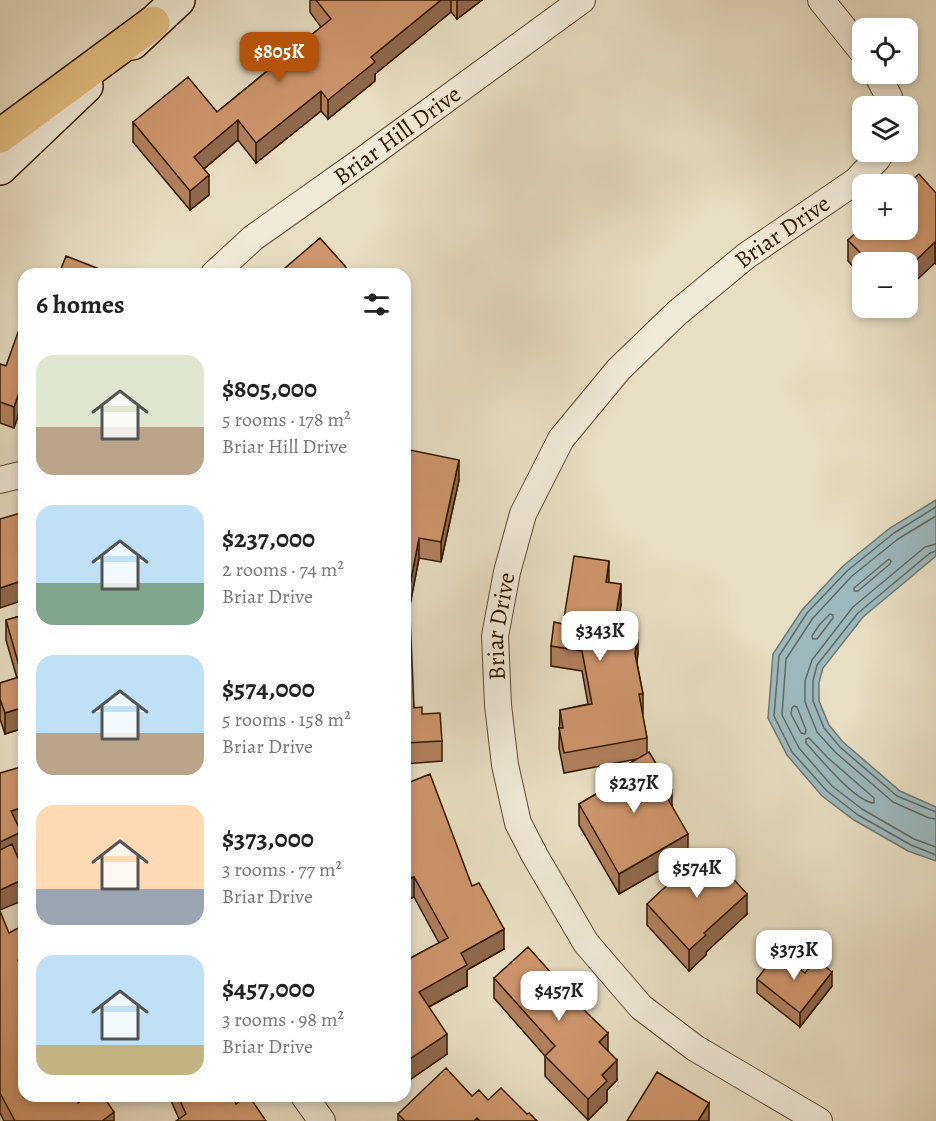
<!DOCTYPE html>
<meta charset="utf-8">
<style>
body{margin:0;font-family:Alegreya,serif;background:#f2f2f2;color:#222;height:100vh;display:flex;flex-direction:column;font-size:22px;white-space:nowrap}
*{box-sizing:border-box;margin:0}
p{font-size:20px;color:#767676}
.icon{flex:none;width:33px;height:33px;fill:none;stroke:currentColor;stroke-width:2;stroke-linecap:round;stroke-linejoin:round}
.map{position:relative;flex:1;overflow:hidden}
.side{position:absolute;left:18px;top:268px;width:393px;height:834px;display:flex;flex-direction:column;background:#fff;border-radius:18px;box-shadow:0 3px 9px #0003}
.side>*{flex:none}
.fabs{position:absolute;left:852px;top:18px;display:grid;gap:12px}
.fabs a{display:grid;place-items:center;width:66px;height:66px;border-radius:12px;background:#fff;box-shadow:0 3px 9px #0003;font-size:30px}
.price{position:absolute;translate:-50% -51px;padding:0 14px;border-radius:12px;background:#fff;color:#222;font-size:20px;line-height:39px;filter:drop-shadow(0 2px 3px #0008)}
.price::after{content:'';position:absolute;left:50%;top:36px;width:18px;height:14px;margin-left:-9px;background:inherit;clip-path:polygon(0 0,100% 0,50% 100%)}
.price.active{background:#b45309;color:#fff}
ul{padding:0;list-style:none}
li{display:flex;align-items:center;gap:18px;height:150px;padding:0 18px}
li span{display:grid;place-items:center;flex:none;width:168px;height:120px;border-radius:18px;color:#555}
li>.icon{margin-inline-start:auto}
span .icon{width:72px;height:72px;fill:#fffc;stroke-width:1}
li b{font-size:26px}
h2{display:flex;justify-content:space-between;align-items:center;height:72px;padding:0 18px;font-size:26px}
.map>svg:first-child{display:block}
.water{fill:#9cb9be;stroke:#707872;stroke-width:1.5}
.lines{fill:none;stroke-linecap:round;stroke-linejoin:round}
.shore{stroke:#66685f;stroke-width:1.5}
.minor-casing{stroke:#5d4931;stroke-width:28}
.secondary-casing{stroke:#2f1700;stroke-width:36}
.motorway-casing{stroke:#2f1700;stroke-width:36}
.minor{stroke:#f0ead8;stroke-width:26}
.secondary{stroke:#f0ead8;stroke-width:33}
.motorway{stroke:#e4bf82;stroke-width:33}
.wall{fill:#b1805d;stroke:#2f1700;stroke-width:1.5}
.shaded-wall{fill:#90684c;stroke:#2f1700;stroke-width:1.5}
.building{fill:#ce956c;stroke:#2f1700;stroke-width:1.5}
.labels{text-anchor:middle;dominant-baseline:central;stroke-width:5;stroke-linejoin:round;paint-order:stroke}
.street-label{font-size:24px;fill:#2f1700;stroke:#f0ead8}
</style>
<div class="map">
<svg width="936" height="1121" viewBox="0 0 936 1121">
<rect width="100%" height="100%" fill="#e8dec3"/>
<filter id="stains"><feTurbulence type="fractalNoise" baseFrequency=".00333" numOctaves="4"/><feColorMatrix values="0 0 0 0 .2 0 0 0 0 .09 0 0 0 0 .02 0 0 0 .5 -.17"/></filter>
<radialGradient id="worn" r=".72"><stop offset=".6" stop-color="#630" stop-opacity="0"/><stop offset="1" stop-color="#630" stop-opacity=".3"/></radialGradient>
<!-- water -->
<path class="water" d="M 936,500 L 936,556 L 863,617 L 823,668 L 819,682 L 819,701 L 829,725 L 843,742 L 900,791 L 936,807 L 936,861 L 908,851 L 854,820 L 822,796 L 787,755 L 768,718 L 773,654 L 802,610 L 843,566 L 890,528 Z"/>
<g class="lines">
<!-- shore -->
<path class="shore" d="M 936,507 L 894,533 L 847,571 L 807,613 L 779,656 L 774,716 L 792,752 L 827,791 L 858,815 L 911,845 L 936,855
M 936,516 L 898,539 L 852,576 L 813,618 L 786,659 L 782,715 L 799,748 L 832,786 L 862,809 L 914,839 L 936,847
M 936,544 L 925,547 L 853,607 L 812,660 L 805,681 L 805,702 L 817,732 L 835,752 L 893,802 L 929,818 L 936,819
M 936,551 L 930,553 L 858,613 L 817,665 L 813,681 L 813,701 L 824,728 L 840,747 L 897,796 L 936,812
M 889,559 L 891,561 L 890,564 L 858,591 L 854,591 L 854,588 Z
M 830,614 L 833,615 L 833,618 L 817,639 L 813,639 L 812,636 L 820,624 Z
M 794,706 L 797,707 L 806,730 L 805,734 L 801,733 L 791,714 L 792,708 Z
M 809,738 L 828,758 L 874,798 L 874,803 C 855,802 819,757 806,743 L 806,739 Z"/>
<!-- minor casing -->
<g class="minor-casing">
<g id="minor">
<path d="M 821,0 L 862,51"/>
<path d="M 877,74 L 889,97 L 889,106"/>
<path id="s1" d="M 214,274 L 253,238 L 363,160 L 582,0"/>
<path d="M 0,480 L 24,474"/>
<path d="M 304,1096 L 322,1121"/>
<path id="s2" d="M 819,1121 L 695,1048 L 641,1007 L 586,943 L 535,856 L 518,823 L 505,765 L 498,705 L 495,636 L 507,572 L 523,514 L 561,439 L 619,369 L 677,313 L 746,256 L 856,181 L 877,159 L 881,152"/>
</g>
</g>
<!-- secondary casing -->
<g class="secondary-casing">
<path id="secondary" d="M 132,43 L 178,0
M 0,168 L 86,86"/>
</g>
<!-- motorway casing -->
<g class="motorway-casing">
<path id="motorway" d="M 0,136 L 153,23"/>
</g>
<!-- minor -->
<use href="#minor" class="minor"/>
<!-- secondary -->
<use href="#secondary" class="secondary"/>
<!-- motorway -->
<use href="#motorway" class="motorway"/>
</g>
<!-- wall -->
<path class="wall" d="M 310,0 L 482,0 L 457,19 L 451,12 L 375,74 L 375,81 L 328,119 L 321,111 L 256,163 L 238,140 L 204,169 L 209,195 L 190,210 L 133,142 L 133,122 L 217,112 L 321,27 L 310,12 Z
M 936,193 L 936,264 L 935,263 L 862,262 L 862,276 L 848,261 L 848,240 Z
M 24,322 L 24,408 L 21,407 L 14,428 L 0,423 L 0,364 L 6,366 Z
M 405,449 L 459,480 L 441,562 L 419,558 L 409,610 L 405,610 Z
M 609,582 L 621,604 L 618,628 L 638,652 L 637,663 L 643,694 L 643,714 L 642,714 L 647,738 L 647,753 L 672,806 L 688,854 L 619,894 L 579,825 L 579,804 L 603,790 L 603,779 L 637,759 L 564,773 L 559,748 L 560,710 L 588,704 L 582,671 L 551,666 L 551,646 L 563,624 Z
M 24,615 L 24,728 L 5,734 L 0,719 L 0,683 L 17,678 L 6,640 L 6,620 Z
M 405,616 L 414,708 L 422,714 L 442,741 L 442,761 L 405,764 Z
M 405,784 L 472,886 L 504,949 L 467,970 L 467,986 L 429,1007 L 447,1054 L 405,1083 L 405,961 L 439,943 L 414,897 L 407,900 L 405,893 Z
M 647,904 L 747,914 L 706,952 L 706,955 L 689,971 L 647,925 Z
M 0,911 L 24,1096 L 78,1103 L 114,1121 L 4,1121 L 0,1113 Z
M 494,978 L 608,1051 L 617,1080 L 607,1090 L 607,1101 L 588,1120 L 545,1076 L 545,1056 L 494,998 Z
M 757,979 L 832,986 L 800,1027 L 757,993 Z
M 169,1096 L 233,1096 L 236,1104 L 266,1121 L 179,1119 Z
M 472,1096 L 488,1100 L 527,1114 L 537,1121 L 398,1121 L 398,1114 Z"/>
<!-- shaded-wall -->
<path class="shaded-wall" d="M 441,0 L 451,0 L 451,12 L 375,74 L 375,81 L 328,119 L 328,100 L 371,57 Z
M 457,0 L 482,0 L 457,19 Z
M 321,91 L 321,111 L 256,163 L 256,143 Z
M 238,120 L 238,140 L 194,177 L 194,157 Z
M 209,175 L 209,195 L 190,210 L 190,191 Z
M 935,242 L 935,263 L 908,288 L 908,268 Z
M 21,387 L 21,407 L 14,428 L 14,407 Z
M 459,460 L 459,480 L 441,562 L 441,542 Z
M 419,538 L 419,558 L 409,610 L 409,590 Z
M 609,561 L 609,581 L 606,602 L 606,582 Z
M 24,580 L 24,600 L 0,608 L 0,588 Z
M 621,584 L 621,604 L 614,648 L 614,628 Z
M 638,632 L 638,652 L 635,674 L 635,654 Z
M 24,707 L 24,728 L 5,734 L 5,713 Z
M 672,790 L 672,811 L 665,794 Z
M 24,807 L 24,827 L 11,831 L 11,811 Z
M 21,832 L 21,852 L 0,862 L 0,842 Z
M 688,834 L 688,854 L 619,894 L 619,874 Z
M 414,877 L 414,897 L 407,900 L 407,879 Z
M 24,879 L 24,900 L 0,910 L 0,890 Z
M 747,894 L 747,914 L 706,952 L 706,955 L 689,971 L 689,950 L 704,933 Z
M 504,929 L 504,949 L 467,970 L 467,986 L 419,1012 L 419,992 L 461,953 Z
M 24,957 L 24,978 L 18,960 Z
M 832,972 L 832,986 L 800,1027 L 800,1013 Z
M 608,1033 L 608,1053 L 599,1042 Z
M 447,1034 L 447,1054 L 405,1083 L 405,1062 Z
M 617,1060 L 617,1080 L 607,1090 L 607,1101 L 588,1120 L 588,1099 L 602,1075 Z
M 709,1103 L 709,1121 L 698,1121 Z
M 114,1112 L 114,1121 L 102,1121 Z"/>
<!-- building -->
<path class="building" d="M 316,0 L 441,0 L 371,57 L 375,62 L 328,100 L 321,91 L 256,143 L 238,120 L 194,157 L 209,175 L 190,191 L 133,122 L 188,77 L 217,112 L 331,19 Z
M 919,174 L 936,193 L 936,244 L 935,242 L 908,268 L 908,262 L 869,262 L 848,240 L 862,227 L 862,230 L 908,230 L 907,184 Z
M 320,238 L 345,266 L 351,274 L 278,274 Z
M 66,256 L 107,272 L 106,274 L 59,274 Z
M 22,321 L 24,322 L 24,388 L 21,387 L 14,407 L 0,402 L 0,364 L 6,366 Z
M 405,449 L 459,460 L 441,542 L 419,538 L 409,590 L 405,589 Z
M 24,512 L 24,580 L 0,588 L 0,519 Z
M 574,556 L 609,561 L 606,582 L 621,584 L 614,628 L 638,632 L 635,654 L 643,694 L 639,694 L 647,738 L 564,753 L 559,728 L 563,728 L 560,710 L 592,704 L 582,651 L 551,646 L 554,622 L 563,624 Z
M 24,615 L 24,707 L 5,713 L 0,699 L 0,683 L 22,676 L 6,620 Z
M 405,616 L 410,616 L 414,708 L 422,707 L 422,714 L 440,713 L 442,741 L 405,743 Z
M 649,752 L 672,790 L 665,794 L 688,834 L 619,874 L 579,804 L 608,787 L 603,779 Z
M 24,766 L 24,807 L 11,811 L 21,832 L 0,842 L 0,773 Z
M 430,774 L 472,886 L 479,883 L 504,929 L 461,953 L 467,965 L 419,992 L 447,1034 L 405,1062 L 405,961 L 448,938 L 414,877 L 407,879 L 405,873 L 405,784 Z
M 12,844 L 24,872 L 24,879 L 0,890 L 0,850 Z
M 706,849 L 747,894 L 704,933 L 706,935 L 689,950 L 647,904 Z
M 0,911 L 9,933 L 24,925 L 24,957 L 18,960 L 24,973 L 24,1096 L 75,1096 L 78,1103 L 87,1096 L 103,1096 L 114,1112 L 102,1121 L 15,1121 L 0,1093 Z
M 528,947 L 587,1013 L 608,1033 L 599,1042 L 617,1060 L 602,1075 L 607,1081 L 588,1099 L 545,1056 L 555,1046 L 494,978 Z
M 778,952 L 805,973 L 816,959 L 832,972 L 800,1013 L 757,979 Z
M 446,1068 L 472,1096 L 479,1090 L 488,1100 L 501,1088 L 527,1114 L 529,1113 L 537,1121 L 480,1121 L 477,1118 L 474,1121 L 405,1121 L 398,1114 Z
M 657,1072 L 709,1103 L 698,1121 L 627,1121 Z
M 178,1096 L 233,1096 L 236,1104 L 247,1096 L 249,1096 L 266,1121 L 176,1121 L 186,1114 Z"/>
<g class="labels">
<!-- street labels -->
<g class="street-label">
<text stroke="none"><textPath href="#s1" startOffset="230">Briar Hill Drive</textPath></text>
<text stroke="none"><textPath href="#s2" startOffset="1137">Briar Drive</textPath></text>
<text stroke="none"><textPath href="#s2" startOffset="633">Briar Drive</textPath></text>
</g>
</g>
<rect width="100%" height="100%" filter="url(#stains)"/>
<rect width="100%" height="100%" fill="url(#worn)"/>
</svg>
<div class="fabs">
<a><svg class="icon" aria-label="locate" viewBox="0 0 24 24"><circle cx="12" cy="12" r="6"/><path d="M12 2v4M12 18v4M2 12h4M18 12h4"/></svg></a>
<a><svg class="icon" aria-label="layers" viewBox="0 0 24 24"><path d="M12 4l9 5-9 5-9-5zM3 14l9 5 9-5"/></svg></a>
<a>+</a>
<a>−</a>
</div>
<b class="price active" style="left:279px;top:83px">$805K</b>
<b class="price" style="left:600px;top:662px">$343K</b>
<b class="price" style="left:634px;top:814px">$237K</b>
<b class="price" style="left:697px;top:899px">$574K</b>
<b class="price" style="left:794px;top:981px">$373K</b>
<b class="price" style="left:559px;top:1022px">$457K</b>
<section class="side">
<h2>6 homes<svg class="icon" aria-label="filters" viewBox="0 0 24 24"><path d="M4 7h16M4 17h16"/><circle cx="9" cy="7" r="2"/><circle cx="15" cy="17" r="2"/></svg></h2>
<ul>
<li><span style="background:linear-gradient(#dfe7d0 60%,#b9a48a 0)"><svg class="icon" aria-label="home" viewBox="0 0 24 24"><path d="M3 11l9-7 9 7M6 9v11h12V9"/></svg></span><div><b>$805,000</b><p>5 rooms · 178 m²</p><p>Briar Hill Drive</p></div></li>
<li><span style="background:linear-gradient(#bfe0f5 65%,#7fa58c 0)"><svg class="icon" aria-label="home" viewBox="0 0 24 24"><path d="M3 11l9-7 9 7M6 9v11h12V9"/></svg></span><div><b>$237,000</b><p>2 rooms · 74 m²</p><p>Briar Drive</p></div></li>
<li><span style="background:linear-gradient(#bfe0f5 65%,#b9a48a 0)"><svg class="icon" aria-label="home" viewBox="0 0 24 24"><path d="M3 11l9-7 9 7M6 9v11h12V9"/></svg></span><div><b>$574,000</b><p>5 rooms · 158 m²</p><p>Briar Drive</p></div></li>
<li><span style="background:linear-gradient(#ffd9b3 70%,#9aa5b1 0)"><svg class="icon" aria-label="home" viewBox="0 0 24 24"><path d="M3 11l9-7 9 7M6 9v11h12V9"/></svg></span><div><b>$373,000</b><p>3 rooms · 77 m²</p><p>Briar Drive</p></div></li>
<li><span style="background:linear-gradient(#bfe0f5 75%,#c2b280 0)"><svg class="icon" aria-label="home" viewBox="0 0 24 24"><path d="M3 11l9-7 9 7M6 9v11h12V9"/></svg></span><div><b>$457,000</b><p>3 rooms · 98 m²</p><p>Briar Drive</p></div></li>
</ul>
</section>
</div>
